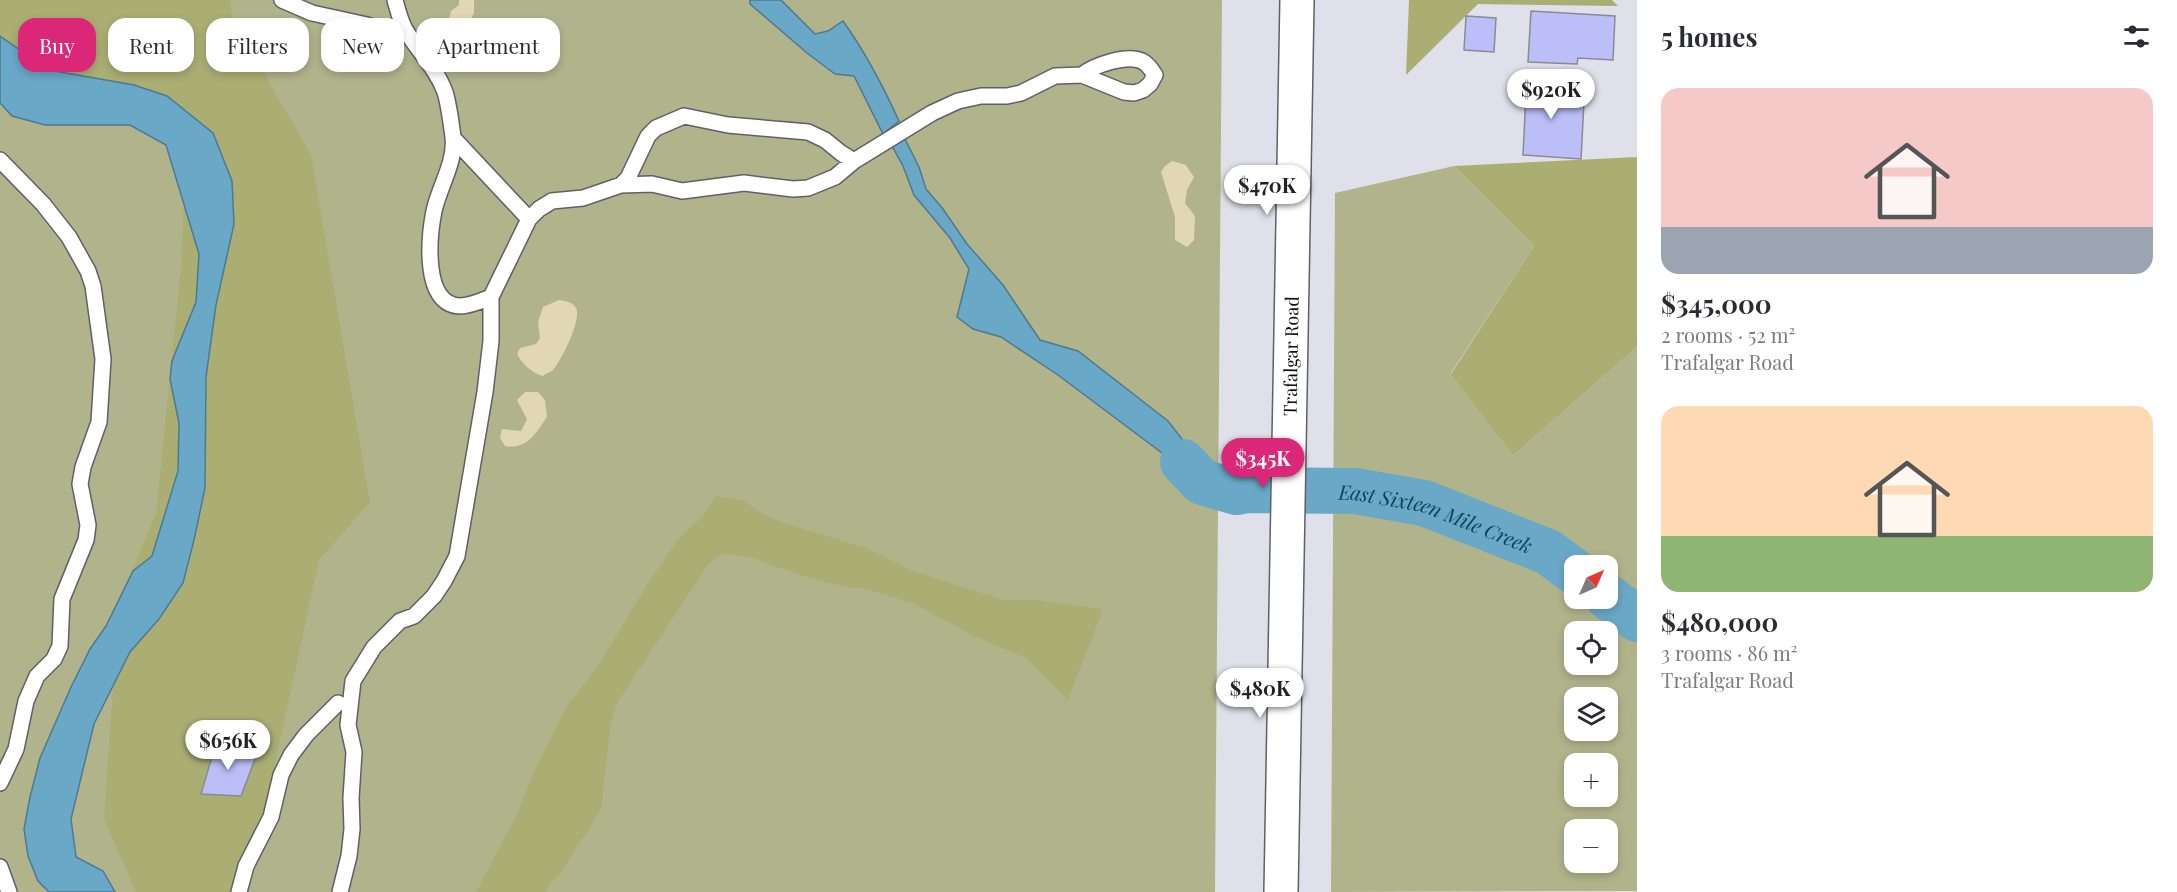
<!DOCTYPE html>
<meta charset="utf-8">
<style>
body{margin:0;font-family:"Playfair Display",serif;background:#f7f7f7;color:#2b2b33;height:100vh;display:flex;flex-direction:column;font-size:22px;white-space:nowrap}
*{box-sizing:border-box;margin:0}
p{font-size:20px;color:#7c7c81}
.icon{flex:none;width:33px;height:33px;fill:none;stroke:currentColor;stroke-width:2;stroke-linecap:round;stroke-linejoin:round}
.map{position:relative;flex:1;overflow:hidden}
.panel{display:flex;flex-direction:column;background:#fff;width:540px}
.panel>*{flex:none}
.top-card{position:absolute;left:18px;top:18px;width:570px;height:54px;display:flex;gap:12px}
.needle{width:39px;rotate:45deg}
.fabs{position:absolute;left:1564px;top:555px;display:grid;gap:12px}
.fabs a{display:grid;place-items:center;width:54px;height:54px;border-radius:12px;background:#fff;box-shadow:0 3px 9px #0003;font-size:30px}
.price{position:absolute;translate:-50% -51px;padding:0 14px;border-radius:21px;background:#fff;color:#222;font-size:20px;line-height:39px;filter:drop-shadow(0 2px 3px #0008)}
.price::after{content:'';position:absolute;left:50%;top:36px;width:18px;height:14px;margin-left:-9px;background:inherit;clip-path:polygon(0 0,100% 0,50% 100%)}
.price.active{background:#db2777;color:#fff}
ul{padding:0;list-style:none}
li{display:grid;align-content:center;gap:12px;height:318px;padding:0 24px}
li span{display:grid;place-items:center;height:186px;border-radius:18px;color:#555}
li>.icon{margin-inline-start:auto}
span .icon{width:108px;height:108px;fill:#fffc;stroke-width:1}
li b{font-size:26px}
h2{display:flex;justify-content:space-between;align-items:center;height:72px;padding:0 24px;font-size:26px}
.pill{padding:0 21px;border-radius:18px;background:#fff;box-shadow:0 3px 9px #0003;font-size:21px;line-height:54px}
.pill.active{background:#db2777;color:#fff}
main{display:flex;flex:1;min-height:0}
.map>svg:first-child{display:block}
.green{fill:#b1b38b;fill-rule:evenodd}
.forest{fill:#abae73}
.sand{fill:#e1d7b2}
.water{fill:#69a8c7;stroke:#4e7a91;stroke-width:1.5}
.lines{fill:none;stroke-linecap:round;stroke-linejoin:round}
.river{stroke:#69a8c7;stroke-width:46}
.building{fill:#bcbef7;stroke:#8a8a93;stroke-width:1.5}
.service-casing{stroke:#5f6068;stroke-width:18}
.secondary-casing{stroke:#5f6068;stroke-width:36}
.service{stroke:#fff;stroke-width:15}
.secondary{stroke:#fff;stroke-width:33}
.labels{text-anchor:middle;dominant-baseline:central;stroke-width:4.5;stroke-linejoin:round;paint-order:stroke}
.street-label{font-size:18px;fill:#0e0f12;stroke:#fff}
.water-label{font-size:20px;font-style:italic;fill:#0c4359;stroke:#fff}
</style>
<main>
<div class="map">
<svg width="1637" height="892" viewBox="0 0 1637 892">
<rect width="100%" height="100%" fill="#dfe0e9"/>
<!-- green -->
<path class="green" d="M 0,0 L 1222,0 L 1215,892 L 0,892 Z
M 1454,166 L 1534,246 L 1451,373 L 1513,456 L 1637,347 L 1637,891 L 1331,892 L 1335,193 ZM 1575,566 L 1608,566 L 1608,598 L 1575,598 ZM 1575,632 L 1608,632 L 1608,664 L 1575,664 ZM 1575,698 L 1608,698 L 1608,730 L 1575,730 ZM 1575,764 L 1608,764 L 1608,796 L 1575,796 ZM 1575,830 L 1608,830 L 1608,862 L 1575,862 Z"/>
<!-- forest -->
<path class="forest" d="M 0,0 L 230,0 L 232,17 L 311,155 L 370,502 L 319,560 L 249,886 L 245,892 L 136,892 L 104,819 L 119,602 L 156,513 L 181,268 L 188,110 L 20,71 L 0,34 Z
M 1409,0 L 1612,0 L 1618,6 L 1478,4 L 1406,75 Z
M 1637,157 L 1637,347 L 1513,456 L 1451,374 L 1534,246 L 1454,166 Z
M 715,496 L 744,501 L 763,514 L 784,523 L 866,548 L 913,571 L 1003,600 L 1034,600 L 1103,609 L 1068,700 L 1026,658 L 972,635 L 915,604 L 867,589 L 845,587 L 809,578 L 749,557 L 723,554 L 709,563 L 617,703 L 610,727 L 601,810 L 562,870 L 544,892 L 476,892 L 519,810 L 534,771 L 566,707 L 598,666 L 648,583 L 677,541 L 704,515 Z"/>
<!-- sand -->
<path class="sand" d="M 459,0 L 474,0 L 474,13 L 468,24 L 458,26 L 449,19 L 451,11 L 459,5 Z
M 1172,161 L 1186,165 L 1194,177 L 1187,190 L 1185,203 L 1195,216 L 1194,240 L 1187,247 L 1175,240 L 1175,217 L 1161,172 L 1165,166 Z
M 559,300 C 565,301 573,302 576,308 C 582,319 561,362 552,371 C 551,371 544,375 543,376 C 532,373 523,365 517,354 L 520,348 L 536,344 L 540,338 L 538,322 L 543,307 Z
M 525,392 L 538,392 L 545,400 L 547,417 C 536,433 527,450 505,446 L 500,438 L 502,429 L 521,431 L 527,419 L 517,400 Z"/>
<!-- water -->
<path class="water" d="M 750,0 L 781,0 L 815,34 L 828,31 L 843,21 C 866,53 883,86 899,121 L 883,134 L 854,76 L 835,74 L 807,53 L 750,4 Z
M 0,36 L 49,70 L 134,85 L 167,96 L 213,133 L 232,181 L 234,224 L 216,305 L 206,377 L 205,488 L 194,540 L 183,583 L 159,619 L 130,652 L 94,724 L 71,819 L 76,857 L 103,871 L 115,892 L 49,892 L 38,881 L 28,856 L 24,829 L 30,797 L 40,758 L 71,687 L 90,649 L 106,626 L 133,571 L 152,556 L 178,471 L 179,423 L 170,379 L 172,361 L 196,302 L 199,254 L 166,145 L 130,125 L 45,125 L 12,116 L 0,103 Z
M 905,139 L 919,167 L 926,189 L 943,209 L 967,244 L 1003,285 L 1040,340 L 1078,351 L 1168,421 L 1199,461 L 1216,477 L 1235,485 L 1237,503 L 1202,496 L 1177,476 L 1162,453 L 1058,375 L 1001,337 L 973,329 L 957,317 L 969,269 L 950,238 L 914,195 L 903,166 L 892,146 Z"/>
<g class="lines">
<!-- river -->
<g class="river">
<path id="s1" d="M 1183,462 L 1202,482 L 1236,492 L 1247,490 L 1355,491 L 1424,503 L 1548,552 L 1575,572"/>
<path d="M 1608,597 L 1637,619"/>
</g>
</g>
<!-- building -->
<path class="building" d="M 1531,11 L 1615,16 L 1613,60 L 1578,58 L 1577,64 L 1528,62 Z
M 1466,16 L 1496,18 L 1494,52 L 1464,50 Z
M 1527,73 L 1561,75 L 1559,101 L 1584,102 L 1581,159 L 1523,155 Z
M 216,743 L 257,754 L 241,796 L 201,794 Z"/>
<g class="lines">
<!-- service casing -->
<g class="service-casing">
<path id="service" d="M 282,0 L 312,13 L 367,25 L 394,34 L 407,33
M 395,0 C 398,11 401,25 408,34 C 420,53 437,70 445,92 C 449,105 451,122 453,137 C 456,162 439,187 434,211 C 429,236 422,305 460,306 C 470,306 481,301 491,297
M 454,139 L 529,219
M 0,160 L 43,204 L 69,237 L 88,271 L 93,286 L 103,359 L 99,422 L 83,467 L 80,484 L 88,525 L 86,540 L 62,599 L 60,646 L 54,659 L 37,676 L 26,701 L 16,749 L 0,783
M 621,185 L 628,178 L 648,136 L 656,128 L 684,116 L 728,125 L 808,132 L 825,140 L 841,153 L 854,161
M 0,867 L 9,892
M 239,892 L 246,866 L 271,817 L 281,775 L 291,755 L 306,735 L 338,703
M 340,892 L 349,856 L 352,829 L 351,798 L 354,752 L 348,725 L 353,681 L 374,647 L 400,621 L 414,616 L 434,596 L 444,581 L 457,556 L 485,392 L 491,341 L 491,297 L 529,219 L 539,209 L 552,201 L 583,198 L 621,185 L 652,184 L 682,191 L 744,183 L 793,189 L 808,188 L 835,177 L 854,161 L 932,113 L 958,101 L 981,96 L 1007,96 L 1021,93 L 1055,76 L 1082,75 L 1124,92 L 1134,93 L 1143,90 L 1150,84 L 1155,75 C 1151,69 1148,64 1142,61 C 1127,54 1094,65 1082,75"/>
</g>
<!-- secondary casing -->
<g class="secondary-casing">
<g id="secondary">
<path id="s2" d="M 1281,892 L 1297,0"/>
</g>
</g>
<!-- service -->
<use href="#service" class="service"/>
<!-- secondary -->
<use href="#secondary" class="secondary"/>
</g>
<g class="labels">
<!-- street labels -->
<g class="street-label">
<text stroke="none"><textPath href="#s2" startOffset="536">Trafalgar Road</textPath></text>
</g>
<!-- water labels -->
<g class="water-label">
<text stroke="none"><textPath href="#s1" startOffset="267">East Sixteen Mile Creek</textPath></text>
</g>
</g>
</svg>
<div class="fabs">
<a><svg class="needle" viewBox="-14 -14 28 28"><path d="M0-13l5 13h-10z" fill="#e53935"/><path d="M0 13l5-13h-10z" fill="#7c7c81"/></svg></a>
<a><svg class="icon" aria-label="locate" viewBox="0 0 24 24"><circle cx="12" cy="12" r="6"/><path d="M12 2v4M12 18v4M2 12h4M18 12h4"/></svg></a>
<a><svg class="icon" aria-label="layers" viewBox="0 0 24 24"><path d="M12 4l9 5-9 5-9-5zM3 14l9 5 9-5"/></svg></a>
<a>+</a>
<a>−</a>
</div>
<b class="price" style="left:1551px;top:120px">$920K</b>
<b class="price" style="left:1267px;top:216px">$470K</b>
<b class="price active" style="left:1263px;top:489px">$345K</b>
<b class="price" style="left:1260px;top:719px">$480K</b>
<b class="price" style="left:228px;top:771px">$656K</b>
<div class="top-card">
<a class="pill active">Buy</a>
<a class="pill">Rent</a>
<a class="pill">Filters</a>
<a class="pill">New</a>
<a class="pill">Apartment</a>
</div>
</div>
<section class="panel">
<h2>5 homes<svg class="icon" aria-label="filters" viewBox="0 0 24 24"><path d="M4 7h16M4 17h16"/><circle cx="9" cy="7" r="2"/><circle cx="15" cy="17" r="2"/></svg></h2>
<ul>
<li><span style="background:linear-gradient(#f6c9c9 75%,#9aa5b1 0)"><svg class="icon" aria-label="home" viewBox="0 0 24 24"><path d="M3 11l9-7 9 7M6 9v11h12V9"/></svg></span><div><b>$345,000</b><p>2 rooms · 52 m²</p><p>Trafalgar Road</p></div></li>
<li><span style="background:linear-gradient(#ffd9b3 70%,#8fb573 0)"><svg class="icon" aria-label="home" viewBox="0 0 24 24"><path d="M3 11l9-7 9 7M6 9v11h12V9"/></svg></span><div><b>$480,000</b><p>3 rooms · 86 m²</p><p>Trafalgar Road</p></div></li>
</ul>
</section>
</main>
